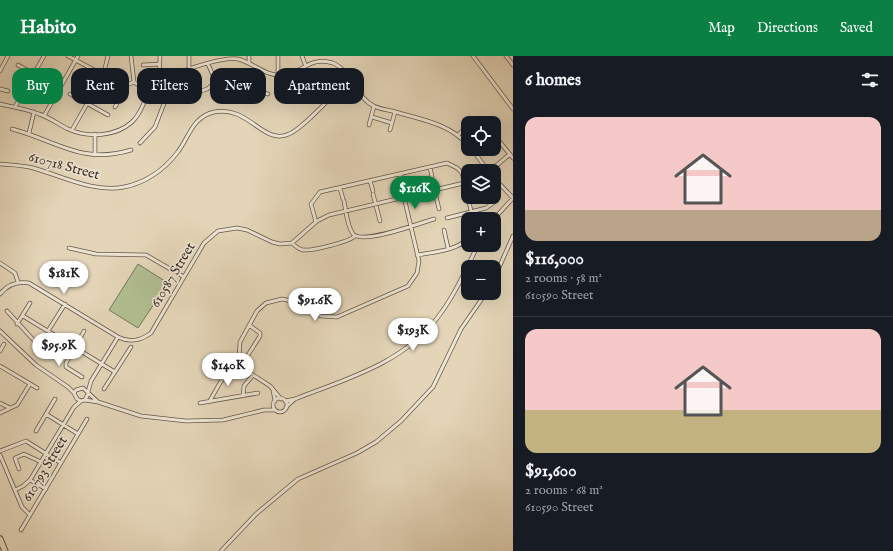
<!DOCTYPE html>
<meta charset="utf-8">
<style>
body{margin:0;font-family:"IM FELL English",serif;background:#242831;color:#f1f3f6;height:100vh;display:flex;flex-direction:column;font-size:15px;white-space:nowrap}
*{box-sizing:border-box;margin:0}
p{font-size:13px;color:#9ea1a6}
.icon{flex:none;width:22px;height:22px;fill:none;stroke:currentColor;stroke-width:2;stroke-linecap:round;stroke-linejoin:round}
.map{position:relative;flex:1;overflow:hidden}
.side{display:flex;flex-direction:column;background:#171b24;width:380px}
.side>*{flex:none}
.banner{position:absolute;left:12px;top:12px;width:380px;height:36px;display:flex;gap:8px}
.tools{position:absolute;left:461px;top:60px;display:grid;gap:8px}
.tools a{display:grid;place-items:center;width:40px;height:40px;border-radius:8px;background:#171b24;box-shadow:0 4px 16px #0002;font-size:20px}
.price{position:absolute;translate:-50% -34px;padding:0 9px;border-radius:14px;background:#fff;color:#222;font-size:13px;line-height:26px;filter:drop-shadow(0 1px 2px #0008)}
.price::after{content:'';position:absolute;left:50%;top:24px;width:12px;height:9px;margin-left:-6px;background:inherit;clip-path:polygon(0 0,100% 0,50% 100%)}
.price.selected{background:#0b8043;color:#fff}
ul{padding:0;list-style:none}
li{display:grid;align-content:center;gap:8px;height:212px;padding:0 12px}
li+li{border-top:1px solid #363941}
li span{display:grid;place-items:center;height:124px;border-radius:12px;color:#555}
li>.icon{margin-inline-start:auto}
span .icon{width:72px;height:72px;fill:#fffc;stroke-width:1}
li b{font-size:17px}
h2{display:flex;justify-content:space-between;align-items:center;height:48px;padding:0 12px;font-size:17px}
.chip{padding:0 14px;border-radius:12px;background:#171b24;box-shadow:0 4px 16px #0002;font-size:14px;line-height:36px}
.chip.selected{background:#0b8043;color:#fff}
header{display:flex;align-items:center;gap:24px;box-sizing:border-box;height:56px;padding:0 20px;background:#0b8043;color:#fff}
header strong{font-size:19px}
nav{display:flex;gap:22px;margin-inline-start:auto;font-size:14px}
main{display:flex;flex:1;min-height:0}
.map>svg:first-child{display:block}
.green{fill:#b1be91;stroke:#76765c}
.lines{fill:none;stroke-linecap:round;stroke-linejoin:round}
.minor-casing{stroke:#65584c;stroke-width:4.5}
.motorway-casing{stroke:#3b2e28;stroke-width:7}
.minor{stroke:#ede4d1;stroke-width:3}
.motorway{stroke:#e4d5b8;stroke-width:5.5}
.labels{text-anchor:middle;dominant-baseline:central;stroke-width:3.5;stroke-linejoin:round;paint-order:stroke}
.street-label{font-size:14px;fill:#3b2e28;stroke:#ede4d1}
</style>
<header>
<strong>Habito</strong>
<nav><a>Map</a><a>Directions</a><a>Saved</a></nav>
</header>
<main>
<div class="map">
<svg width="513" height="495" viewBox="0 0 513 495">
<rect width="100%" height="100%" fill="#e4d5b8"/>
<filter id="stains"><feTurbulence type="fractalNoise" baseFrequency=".005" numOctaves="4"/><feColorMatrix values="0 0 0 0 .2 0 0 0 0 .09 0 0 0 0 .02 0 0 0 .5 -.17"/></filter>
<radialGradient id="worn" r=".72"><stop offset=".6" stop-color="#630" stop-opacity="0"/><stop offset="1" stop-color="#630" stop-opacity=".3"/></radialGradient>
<!-- green -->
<path class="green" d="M 138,208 L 168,227 L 138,272 L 109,254 Z"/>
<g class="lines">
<!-- minor casing -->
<g class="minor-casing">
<path id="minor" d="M 68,0 L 124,30 L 134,26
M 131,0 L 134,26 L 148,36 L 165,45
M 278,0 L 278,19
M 302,0 L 305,8
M 473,0 L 513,53
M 506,0 L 513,9
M 249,7 L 249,0
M 208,8 L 216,26
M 18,9 L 48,26
M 143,9 L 160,8
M 189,13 L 189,0
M 0,15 L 8,0
M 159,25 L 160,0
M 0,33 L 8,35
M 70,38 L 108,59
M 0,48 C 13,51 26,53 39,58 C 49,61 58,68 68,73 C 88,82 115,81 132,66 C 148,51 141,34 166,21 C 182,15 222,0 238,3 C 254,7 266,21 283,19 C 303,17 309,0 333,7 C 352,15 356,42 374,50 C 380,53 386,54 392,55 C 419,63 449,67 468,89
M 15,51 L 44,0
M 115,51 L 124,35 L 124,30
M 44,60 L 78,0
M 372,61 L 392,67
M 471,67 L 478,62 L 484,67
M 369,69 L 374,50
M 12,73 C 58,85 81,109 131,94
M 72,74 L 103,20 L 108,0
M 390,74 L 395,56
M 29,77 L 34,56
M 95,78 L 95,99
M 459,78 L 468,69
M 494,79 L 513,102
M 140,87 L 155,71 L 165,45 L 171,40 L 193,38 L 207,33 L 219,24 L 230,21 L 236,22 L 256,35 L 268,38
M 472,93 L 488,115
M 0,108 C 11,109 22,109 33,112 C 62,120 94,137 124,131 C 145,127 164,114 177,97 C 189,82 192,61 214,56 C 249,49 263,90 289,78 C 304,72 336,35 349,23
M 430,111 L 432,121
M 490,115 L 510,98
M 400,118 L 402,128
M 494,122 L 513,142
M 432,124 L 439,153
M 370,125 L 373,135
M 340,132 L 343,143
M 373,138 L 380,165
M 344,145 C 346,155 347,170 353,178 C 363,189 420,167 434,163
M 447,162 L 486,152 L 496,145
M 494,163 L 513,142
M 316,166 L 311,148 L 320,136 L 447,107 L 457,112 L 462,117 L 473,163
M 444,174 L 448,192
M 292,187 C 295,190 298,193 303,194 C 312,195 349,186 355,180
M 69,192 L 96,198 L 146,199 L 184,221
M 417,199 C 433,196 459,195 468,181
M 0,207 L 15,217 L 18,226
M 494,223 L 513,180
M 0,238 C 8,228 17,225 29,227 L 118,281 C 130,287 140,285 151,277 L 204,187 L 218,175 L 237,172 L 247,174 L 272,186 L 280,188 L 292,187 L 317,165 L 329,159 L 468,126
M 7,255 L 39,290
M 23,260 L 115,316
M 17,268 L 30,247
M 0,275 L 36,309 L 68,331 L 74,337
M 48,275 L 65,248
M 0,295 L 4,288
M 248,299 L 260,280 L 260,277 L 249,269
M 0,310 L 37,332
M 82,321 L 66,311 L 66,307 L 84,275
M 104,333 L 131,291
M 273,334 L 275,345
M 88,336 L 91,325 L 118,281
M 88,338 L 85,344 L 81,345 L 77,343 L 74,337 L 76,334 L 83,332 L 97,345
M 243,340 L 244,330 L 253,319
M273 349a7 7 0 1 1 14 0a7 7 0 1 1-14 0Z
M 281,343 L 270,330 L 247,315 L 239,302 L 240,286 L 257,255 L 266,247 L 282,243 L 292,245 L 321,260 L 337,261 L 408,230 L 417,217 L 419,205 L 404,141
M 85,344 L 98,346 L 141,360 L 186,365 L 223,364 L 264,354 L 275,354
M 285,345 L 295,343 C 346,323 404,307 438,261 C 455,239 466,213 478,189
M 209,346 C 217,334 226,310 241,307
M 0,347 L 10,352
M 200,347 L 258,337
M 286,351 L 295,343
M 0,357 L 17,349 L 30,328
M 46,358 L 78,378
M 36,375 L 55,343
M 0,395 L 26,385 L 61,407
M 0,399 L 22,451 L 30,459
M 19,413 L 15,402 L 24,398 L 41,406
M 30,424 L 46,433
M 15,434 L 23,430 L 30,424 L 74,351 L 81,345
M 21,474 L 87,363
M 221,495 L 256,458 L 298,423 L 357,397 L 376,386 L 401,365 L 433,331 L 461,273 L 486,237"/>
</g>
<!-- motorway casing -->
<g class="motorway-casing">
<path id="motorway" d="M 0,483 L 5,495"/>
</g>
<!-- minor -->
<use href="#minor" class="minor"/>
<!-- motorway -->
<use href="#motorway" class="motorway"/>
</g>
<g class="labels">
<!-- street labels -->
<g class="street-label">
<text transform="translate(64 110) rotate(15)">610718 Street</text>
<text transform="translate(173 219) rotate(-59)">610587 Street</text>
<text transform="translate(45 413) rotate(-59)">610793 Street</text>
</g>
</g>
<rect width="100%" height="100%" filter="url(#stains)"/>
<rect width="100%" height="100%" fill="url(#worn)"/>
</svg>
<div class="tools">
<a><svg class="icon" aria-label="locate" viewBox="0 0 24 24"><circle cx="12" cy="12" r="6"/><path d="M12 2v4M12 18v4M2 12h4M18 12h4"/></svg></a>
<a><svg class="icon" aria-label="layers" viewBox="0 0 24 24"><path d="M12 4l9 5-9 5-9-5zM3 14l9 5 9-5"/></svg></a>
<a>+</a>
<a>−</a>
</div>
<b class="price selected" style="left:415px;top:154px">$116K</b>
<b class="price" style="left:64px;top:239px">$181K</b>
<b class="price" style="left:315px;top:266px">$91.6K</b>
<b class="price" style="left:413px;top:296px">$193K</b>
<b class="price" style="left:59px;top:311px">$95.9K</b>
<b class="price" style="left:228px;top:331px">$140K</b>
<div class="banner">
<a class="chip selected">Buy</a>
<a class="chip">Rent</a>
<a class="chip">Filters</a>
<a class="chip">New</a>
<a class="chip">Apartment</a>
</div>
</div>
<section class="side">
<h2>6 homes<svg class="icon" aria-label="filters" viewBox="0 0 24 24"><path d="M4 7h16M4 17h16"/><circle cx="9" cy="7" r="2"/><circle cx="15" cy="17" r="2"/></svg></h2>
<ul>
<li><span style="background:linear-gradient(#f6c9c9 75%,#b9a48a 0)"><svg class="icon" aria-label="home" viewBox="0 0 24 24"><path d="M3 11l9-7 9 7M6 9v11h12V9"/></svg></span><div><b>$116,000</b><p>2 rooms · 58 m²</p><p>610590 Street</p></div></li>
<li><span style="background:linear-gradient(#f6c9c9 65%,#c2b280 0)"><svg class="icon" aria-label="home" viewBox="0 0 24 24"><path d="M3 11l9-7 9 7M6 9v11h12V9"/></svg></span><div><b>$91,600</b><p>2 rooms · 68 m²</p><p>610590 Street</p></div></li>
</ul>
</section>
</main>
